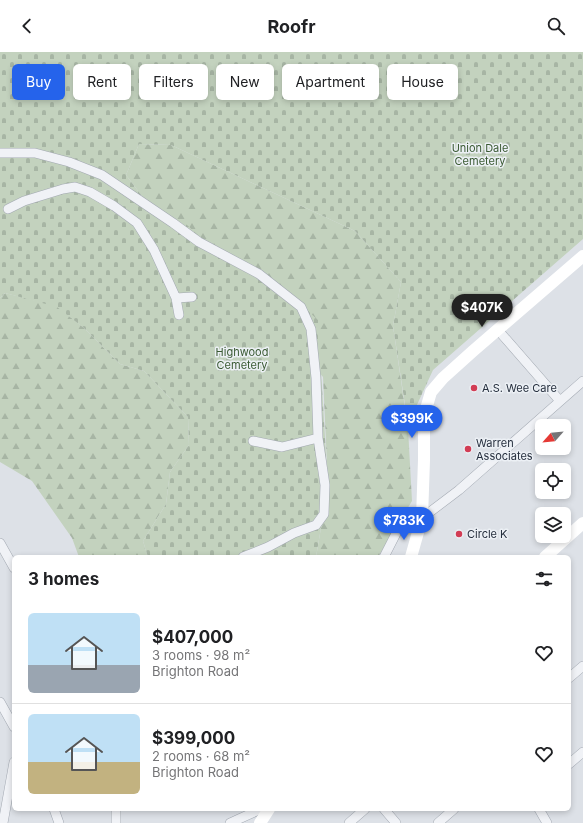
<!DOCTYPE html>
<meta charset="utf-8">
<style>
body{margin:0;font-family:Inter,sans-serif;background:#f2f2f2;color:#202124;height:100vh;display:flex;flex-direction:column;font-size:15px;white-space:nowrap}
*{box-sizing:border-box;margin:0}
p{font-size:13px;color:#757577}
.icon{flex:none;width:22px;height:22px;fill:none;stroke:currentColor;stroke-width:2;stroke-linecap:round;stroke-linejoin:round}
.map{position:relative;flex:1;overflow:hidden}
.side{position:absolute;left:12px;top:503px;width:559px;height:256px;display:flex;flex-direction:column;background:#fff;border-radius:6px;box-shadow:0 2px 6px #0003}
.side>*{flex:none}
.banner{position:absolute;left:12px;top:12px;width:559px;height:36px;display:flex;gap:8px}
.needle{width:26px;rotate:243deg}
.buttons{position:absolute;left:535px;top:367px;display:grid;gap:8px}
.buttons a{display:grid;place-items:center;width:36px;height:36px;border-radius:6px;background:#fff;box-shadow:0 2px 6px #0003;font-size:20px}
.price{position:absolute;translate:-50% -34px;padding:0 9px;border-radius:14px;background:#2563eb;color:#fff;font-size:13px;line-height:26px;filter:drop-shadow(0 1px 2px #0008)}
.price::after{content:'';position:absolute;left:50%;top:24px;width:12px;height:9px;margin-left:-6px;background:inherit;clip-path:polygon(0 0,100% 0,50% 100%)}
.price.on{background:#222;color:#fff}
ul{padding:0;list-style:none}
li{display:flex;align-items:center;gap:12px;height:100px;padding:0 16px}
li+li{border-top:1px solid #e0e0e0}
li span{display:grid;place-items:center;flex:none;width:112px;height:80px;border-radius:6px;color:#555}
li>.icon{margin-inline-start:auto}
span .icon{width:48px;height:48px;fill:#fffc;stroke-width:1}
li b{font-size:17px}
h2{display:flex;justify-content:space-between;align-items:center;height:48px;padding:0 16px;font-size:17px}
.pill{padding:0 14px;border-radius:6px;background:#fff;box-shadow:0 2px 6px #0003;font-size:14px;line-height:36px}
.pill.on{background:#2563eb;color:#fff}
header{display:flex;justify-content:space-between;align-items:center;height:52px;padding:0 16px;background:#fff;font-size:18px;font-weight:700}
.map>svg:first-child{display:block}
.forest{fill:url(#forest-firs)}
.cemetery{fill:url(#cemetery-stones)}
.lines{fill:none;stroke-linecap:round;stroke-linejoin:round}
.street-casing{stroke:#a2a8b1;stroke-width:10}
.street{stroke:#f0f2f6;stroke-width:9}
.secondary{stroke:#fff;stroke-width:12}
.poi-dot{fill:#d23c54;stroke:#ecf0f5;stroke-width:1.5}
.labels{text-anchor:middle;dominant-baseline:central;stroke-width:3;stroke-linejoin:round;paint-order:stroke}
.park-label{font-size:11px;fill:#3a5a33;stroke:#ecf0f5}
.poi-label{font-size:11px;fill:#262f3e;stroke:#ecf0f5;text-anchor:start}
</style>
<header><svg class="icon" aria-label="back" viewBox="0 0 24 24"><path d="M15 5l-7 7 7 7"/></svg>Roofr<svg class="icon" aria-label="search" viewBox="0 0 24 24"><circle cx="10" cy="10" r="6"/><path d="M15 15l6 6"/></svg></header>
<div class="map">
<svg width="583" height="771" viewBox="0 0 583 771">
<defs>
<pattern id="forest-firs" width="22" height="20" patternUnits="userSpaceOnUse"><rect width="22" height="20" fill="#c3d2be"/><path d="M5 1l3.5 6h-7zM16 11l3.5 6h-7z" fill="#a7b5a4"/></pattern>
<pattern id="cemetery-stones" width="16" height="16" patternUnits="userSpaceOnUse"><rect width="16" height="16" fill="#c3d2be"/><path d="M2 7V4a2 2 0 0 1 4 0v3zM10 15v-3a2 2 0 0 1 4 0v3z" fill="#a7b5a4"/></pattern>
</defs>
<rect width="100%" height="100%" fill="#dde1e7"/>
<!-- forest -->
<path class="forest" d="M 139,92 L 171,93 L 355,179 L 401,230 L 393,274 L 408,376 L 412,449 L 378,505 L 316,505 L 328,435 L 323,325 L 211,195 L 151,156 L 126,123 Z
M 5,241 L 57,254 L 84,276 L 120,312 L 144,319 L 188,365 L 189,393 L 170,420 L 166,452 L 143,489 L 148,505 L 79,505 L 72,486 L 32,429 L 0,410 L 0,246 Z"/>
<!-- cemetery -->
<path class="cemetery" d="M 0,0 L 583,0 L 583,187 L 433,318 L 416,355 L 405,353 L 393,274 L 401,230 L 355,179 L 171,93 L 139,92 L 126,123 L 151,156 L 187,173 L 211,195 L 270,225 L 318,268 L 328,435 L 316,505 L 148,505 L 143,489 L 166,452 L 170,420 L 189,393 L 188,365 L 144,319 L 120,312 L 84,276 L 57,255 L 5,241 L 0,246 Z"/>
<g class="lines">
<!-- street casing -->
<g class="street-casing">
<path id="street" d="M 0,101 L 35,101 L 69,110 L 102,123 L 173,171 L 199,190 L 259,222 L 301,255 L 311,277 L 316,326 L 318,386 L 282,395 L 253,389
M 8,157 L 24,149 L 63,137 L 75,135 L 90,140 L 114,154 L 137,171 L 154,198 L 176,246 L 179,263
M 176,246 L 192,245
M 498,278 L 560,349
M 422,466 L 459,438 L 583,329
M 0,491 L 14,516
M 243,505 L 268,495 L 294,481 L 316,473 L 324,462 L 325,433 L 318,386
M 384,505 L 405,464
M 569,626 L 583,614
M 0,650 L 14,675
M 569,712 L 583,700
M 54,757 L 59,771
M 116,757 L 116,771
M 384,757 L 396,771
M 539,757 L 547,771
M 3,771 L 14,710
M 230,771 L 261,757
M 349,771 L 365,757
M 438,771 L 454,757"/>
</g>
<!-- street -->
<use href="#street" class="street"/>
<!-- secondary -->
<path class="secondary" d="M 411,505 L 422,466 L 424,408 L 424,375 L 426,357 L 431,340 L 443,326 L 473,299 L 583,204
M 545,505 L 583,471
M 260,771 L 269,757"/>
</g>
<!-- markers -->
<g class="poi-dot">
<circle cx="474" cy="336" r="4"/>
<circle cx="468" cy="397" r="4"/>
<circle cx="459" cy="482" r="4"/>
</g>
<g class="labels">
<!-- park labels -->
<g class="park-label">
<text x="480" y="96">Union Dale<tspan x="480" dy="13">Cemetery</tspan></text>
<text x="242" y="300">Highwood<tspan x="242" dy="13">Cemetery</tspan></text>
</g>
<!-- poi labels -->
<g class="poi-label">
<text x="482" y="336">A.S. Wee Care</text>
<text x="476" y="391">Warren<tspan x="476" dy="13">Associates</tspan></text>
<text x="467" y="482">Circle K</text>
</g>
</g>
</svg>
<div class="buttons">
<a><svg class="needle" viewBox="-14 -14 28 28"><path d="M0-13l5 13h-10z" fill="#e53935"/><path d="M0 13l5-13h-10z" fill="#757577"/></svg></a>
<a><svg class="icon" aria-label="locate" viewBox="0 0 24 24"><circle cx="12" cy="12" r="6"/><path d="M12 2v4M12 18v4M2 12h4M18 12h4"/></svg></a>
<a><svg class="icon" aria-label="layers" viewBox="0 0 24 24"><path d="M12 4l9 5-9 5-9-5zM3 14l9 5 9-5"/></svg></a>
</div>
<b class="price on" style="left:482px;top:276px">$407K</b>
<b class="price" style="left:412px;top:387px">$399K</b>
<b class="price" style="left:404px;top:489px">$783K</b>
<div class="banner">
<a class="pill on">Buy</a>
<a class="pill">Rent</a>
<a class="pill">Filters</a>
<a class="pill">New</a>
<a class="pill">Apartment</a>
<a class="pill">House</a>
</div>
<section class="side">
<h2>3 homes<svg class="icon" aria-label="filters" viewBox="0 0 24 24"><path d="M4 7h16M4 17h16"/><circle cx="9" cy="7" r="2"/><circle cx="15" cy="17" r="2"/></svg></h2>
<ul>
<li><span style="background:linear-gradient(#bfe0f5 65%,#9aa5b1 0)"><svg class="icon" aria-label="home" viewBox="0 0 24 24"><path d="M3 11l9-7 9 7M6 9v11h12V9"/></svg></span><div><b>$407,000</b><p>3 rooms · 98 m²</p><p>Brighton Road</p></div><svg class="icon" aria-label="heart" viewBox="0 0 24 24"><path d="M12 20l-8-8c-3-5 5-10 8-4 3-6 11-1 8 4z"/></svg></li>
<li><span style="background:linear-gradient(#bfe0f5 60%,#c2b280 0)"><svg class="icon" aria-label="home" viewBox="0 0 24 24"><path d="M3 11l9-7 9 7M6 9v11h12V9"/></svg></span><div><b>$399,000</b><p>2 rooms · 68 m²</p><p>Brighton Road</p></div><svg class="icon" aria-label="heart" viewBox="0 0 24 24"><path d="M12 20l-8-8c-3-5 5-10 8-4 3-6 11-1 8 4z"/></svg></li>
</ul>
</section>
</div>
